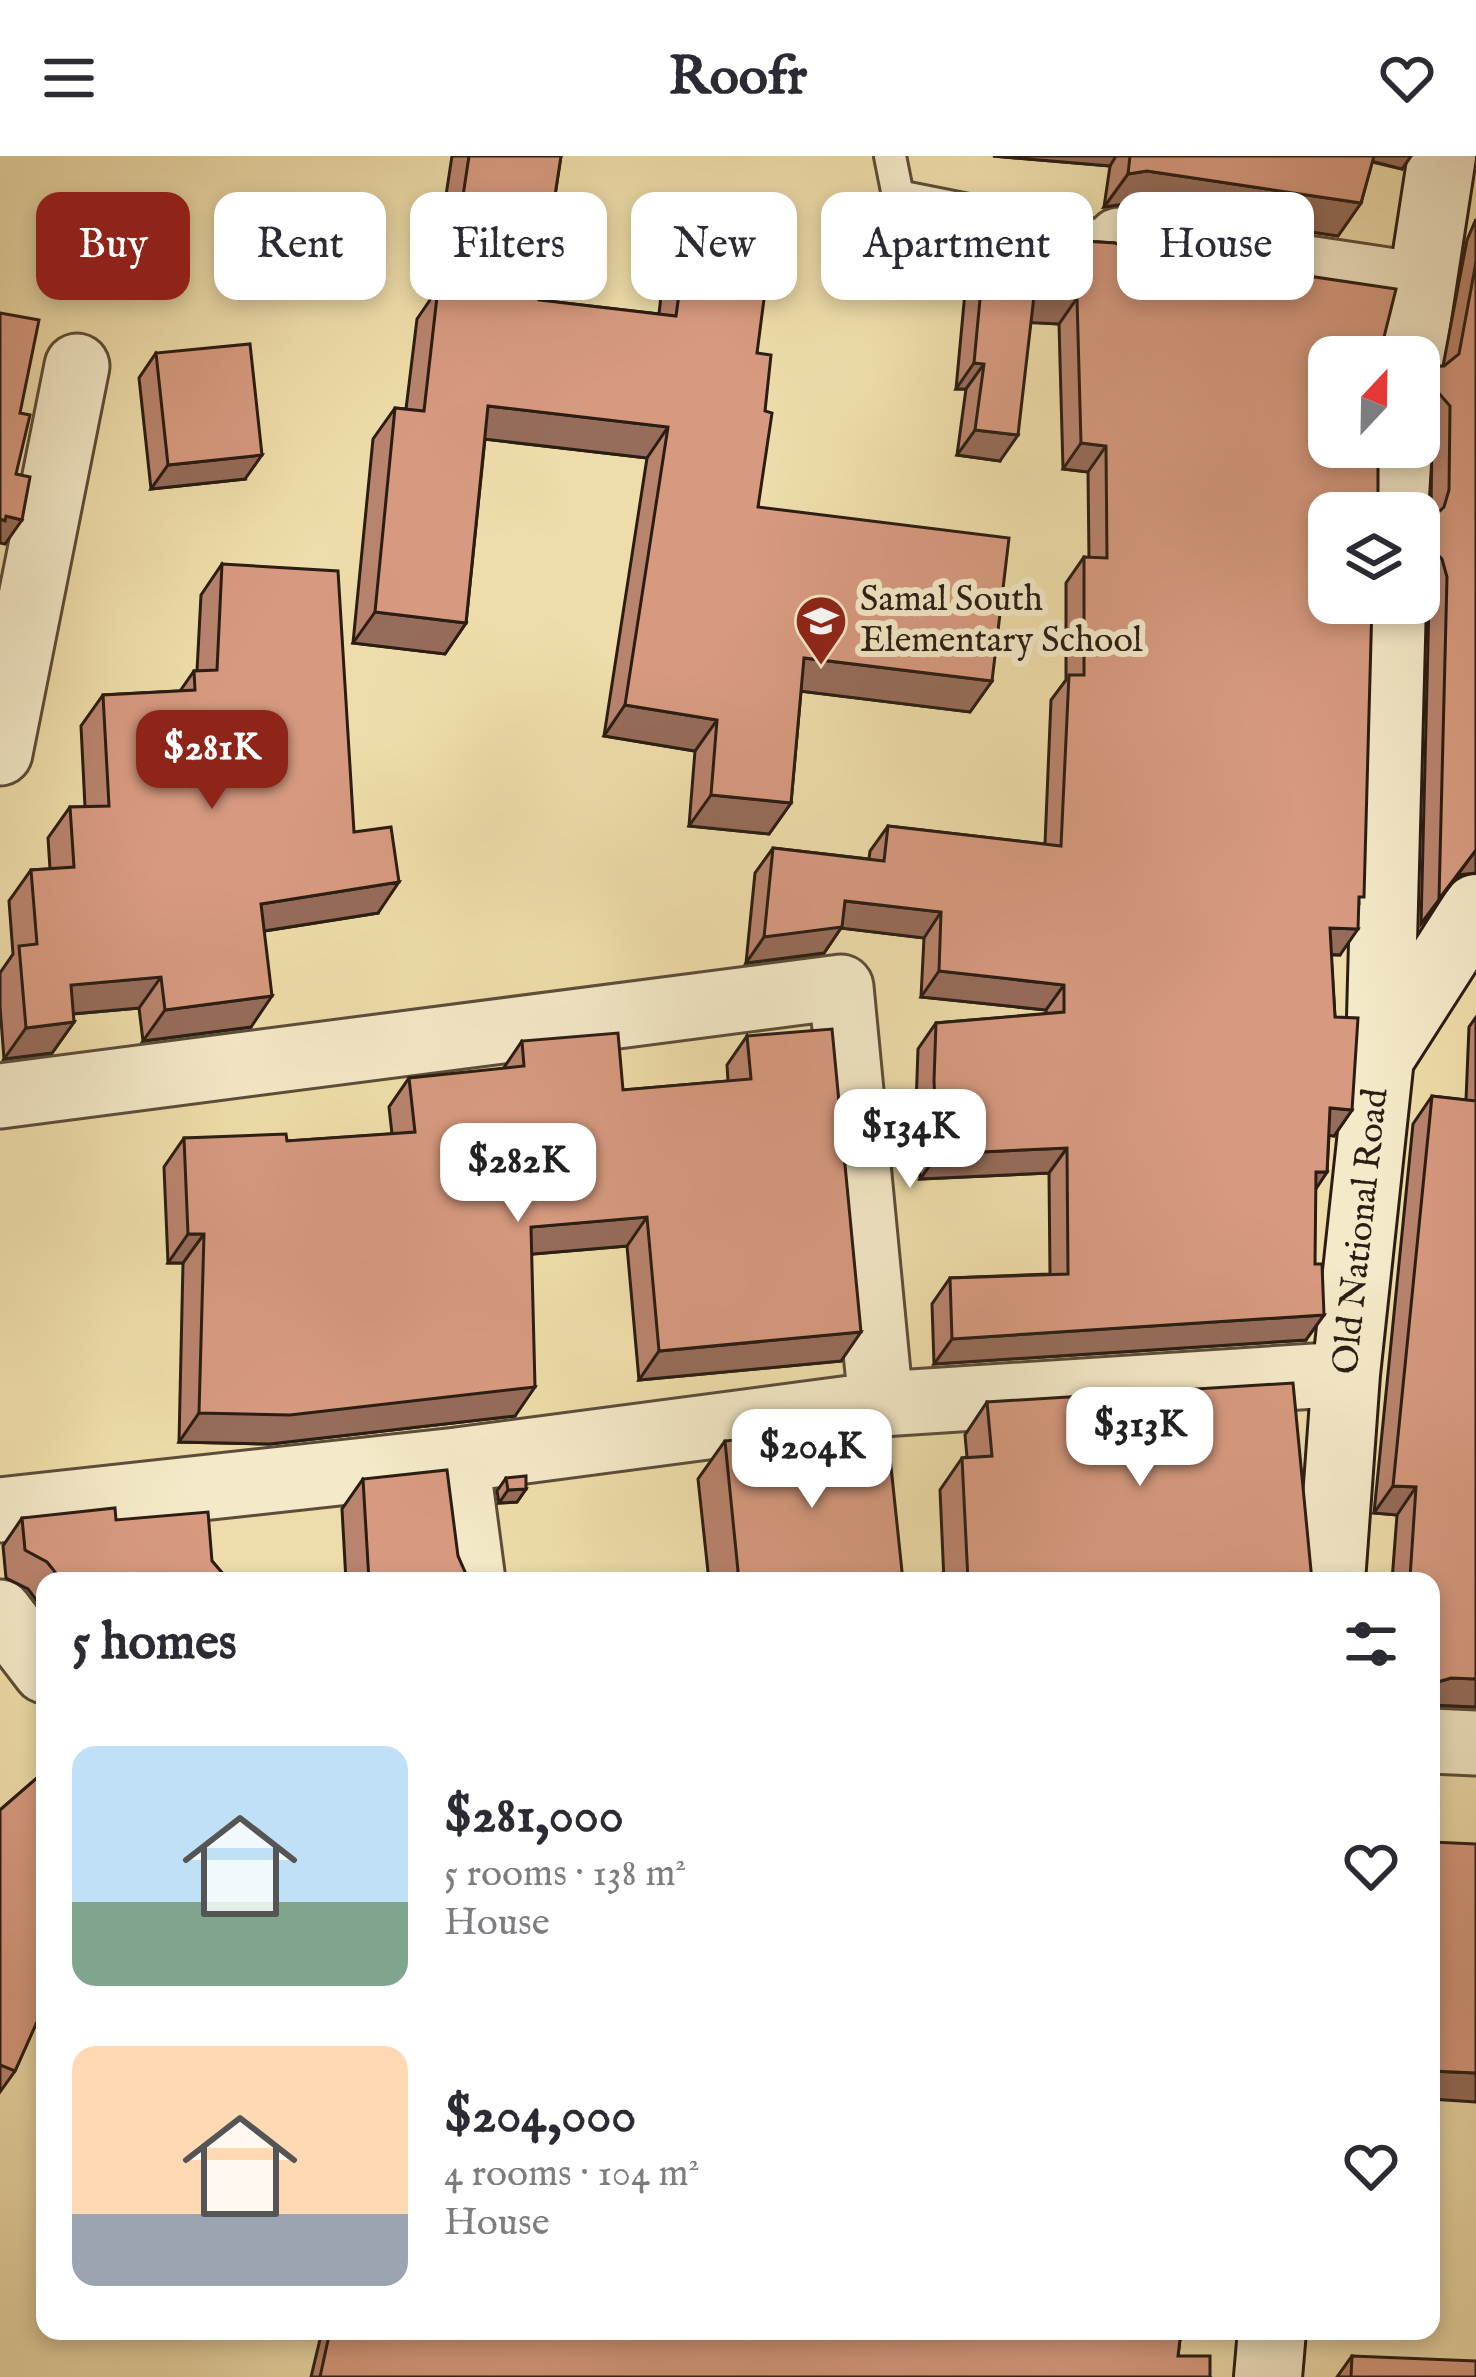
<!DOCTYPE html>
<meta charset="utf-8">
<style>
body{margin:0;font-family:"IM FELL English",serif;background:#f2f2f3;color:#2b2b33;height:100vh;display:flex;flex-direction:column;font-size:45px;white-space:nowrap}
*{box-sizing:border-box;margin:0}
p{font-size:39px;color:#7c7c81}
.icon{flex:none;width:66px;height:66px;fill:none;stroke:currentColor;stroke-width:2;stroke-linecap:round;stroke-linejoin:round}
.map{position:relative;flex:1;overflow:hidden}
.panel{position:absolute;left:36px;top:1416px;width:1404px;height:768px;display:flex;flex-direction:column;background:#fff;border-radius:24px;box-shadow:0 6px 18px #0003}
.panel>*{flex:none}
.guide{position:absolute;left:36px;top:36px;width:1404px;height:108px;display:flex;gap:24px}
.needle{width:78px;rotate:22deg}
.tools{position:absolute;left:1308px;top:180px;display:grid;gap:24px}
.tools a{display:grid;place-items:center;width:132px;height:132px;border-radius:24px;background:#fff;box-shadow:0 6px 18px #0003;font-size:60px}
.price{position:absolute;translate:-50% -102px;padding:0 27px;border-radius:24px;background:#fff;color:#222;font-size:39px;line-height:78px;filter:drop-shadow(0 3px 6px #0008)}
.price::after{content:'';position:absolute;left:50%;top:72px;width:36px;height:27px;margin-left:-18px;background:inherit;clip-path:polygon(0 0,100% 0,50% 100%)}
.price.current{background:#8f2418;color:#fff}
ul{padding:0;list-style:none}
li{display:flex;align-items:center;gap:36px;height:300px;padding:0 36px}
li span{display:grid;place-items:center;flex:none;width:336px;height:240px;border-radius:24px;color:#555}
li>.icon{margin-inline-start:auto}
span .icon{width:144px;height:144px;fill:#fffc;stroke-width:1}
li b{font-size:51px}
h2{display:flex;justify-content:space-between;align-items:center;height:144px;padding:0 36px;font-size:51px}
.pill{padding:0 42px;border-radius:24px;background:#fff;box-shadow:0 6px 18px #0003;font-size:42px;line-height:108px}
.pill.current{background:#8f2418;color:#fff}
header{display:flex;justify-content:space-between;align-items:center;height:156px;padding:0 36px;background:#fff;font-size:54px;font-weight:800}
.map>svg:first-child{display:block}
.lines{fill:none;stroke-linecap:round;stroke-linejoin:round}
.lane-casing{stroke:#5c4d39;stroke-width:36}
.street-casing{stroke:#5c4d39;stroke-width:69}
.secondary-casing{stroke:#2b1d13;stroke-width:72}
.lane{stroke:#f4e9c8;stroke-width:30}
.street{stroke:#f4e9c8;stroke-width:63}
.secondary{stroke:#f4e9c8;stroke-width:66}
.wall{fill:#b9846e;stroke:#2b1d13;stroke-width:3}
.shaded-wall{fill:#966c5a;stroke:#2b1d13;stroke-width:3}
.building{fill:#d79a80;stroke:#2b1d13;stroke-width:3}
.labels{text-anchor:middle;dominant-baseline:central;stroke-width:12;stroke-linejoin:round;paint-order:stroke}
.poi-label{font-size:36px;fill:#2b1d13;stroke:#f4e9c8;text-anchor:start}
.street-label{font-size:36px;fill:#2b1d13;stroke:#f4e9c8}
</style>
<header><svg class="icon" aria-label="menu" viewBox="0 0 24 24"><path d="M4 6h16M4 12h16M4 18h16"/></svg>Roofr<svg class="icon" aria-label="heart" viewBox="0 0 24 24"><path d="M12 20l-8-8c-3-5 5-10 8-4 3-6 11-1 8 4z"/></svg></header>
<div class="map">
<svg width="1476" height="2221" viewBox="0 0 1476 2221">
<rect width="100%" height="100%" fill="#eda"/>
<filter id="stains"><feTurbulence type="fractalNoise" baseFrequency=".00167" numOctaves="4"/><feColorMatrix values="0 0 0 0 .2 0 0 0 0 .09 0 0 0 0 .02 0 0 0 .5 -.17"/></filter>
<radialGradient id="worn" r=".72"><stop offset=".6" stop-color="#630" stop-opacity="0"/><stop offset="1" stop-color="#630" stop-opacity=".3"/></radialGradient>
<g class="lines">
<!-- lane casing -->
<g class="lane-casing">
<path id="lane" d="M 890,0 L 898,40 L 1119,84"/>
</g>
<!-- street casing -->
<g class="street-casing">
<path id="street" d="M 1119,84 L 1421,129
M 0,597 L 77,210
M 0,940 L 841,831 L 881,1248
M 457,1304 L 473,1425
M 0,1354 L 457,1304 L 881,1248 L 1346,1218
M 0,1456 L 45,1515
M 1431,1585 L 1476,1587"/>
</g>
<!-- secondary casing -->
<g class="secondary-casing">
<g id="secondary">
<path d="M 1411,201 L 1442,0"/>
<path d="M 1394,357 L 1398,291"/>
<path d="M 1380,899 L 1392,447"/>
<path id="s1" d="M 1331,1425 L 1346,1218 L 1380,902 L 1476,752"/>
<path d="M 1268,2221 L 1272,2175"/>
</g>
</g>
<!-- lane -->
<use href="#lane" class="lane"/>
<!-- street -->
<use href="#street" class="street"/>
<!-- secondary -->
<use href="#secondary" class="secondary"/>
</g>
<!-- wall -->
<path class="wall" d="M 452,0 L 561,0 L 539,144 L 659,158 L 661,140 L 683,109 L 757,197 L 765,255 L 758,351 L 992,525 L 970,556 L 801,535 L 791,647 L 769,678 L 689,670 L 695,595 L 604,580 L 647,302 L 485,283 L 466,467 L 445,498 L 353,487 L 373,283 L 395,252 L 406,253 L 417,163 L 430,144 Z
M 993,0 L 1411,0 L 1402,13 L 1372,6 L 1361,47 L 1338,80 L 1124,48 L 1104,51 L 1110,10 Z
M 1476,63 L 1476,717 L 1458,719 L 1421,768 L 1429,447 L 1424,428 L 1419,423 L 1419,366 L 1430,364 L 1431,359 L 1432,275 L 1419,260 L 1419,211 L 1443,210 L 1467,84 Z
M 986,79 L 1115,87 L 1329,357 L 1359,748 L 1340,799 L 1331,799 L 1335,861 L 1352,954 L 1334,980 L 1329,979 L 1327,1016 L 1315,1033 L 1306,1184 L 934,1208 L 932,1148 L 950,1122 L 1050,1118 L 1049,1017 L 920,1023 L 916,950 L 918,893 L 936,867 L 1046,858 L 1046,854 L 921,841 L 924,782 L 841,772 L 824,797 L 746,807 L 755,717 L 773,692 L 869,703 L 870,695 L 888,670 L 1045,688 L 1051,544 L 1066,524 L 1066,427 L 1084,401 L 1089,402 L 1088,316 L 1063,313 L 1059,168 L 1031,166 L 1000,305 L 957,299 L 966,233 L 956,233 L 968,104 Z
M 156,197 L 245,323 L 151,333 L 139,222 Z
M 222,408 L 354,676 L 378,757 L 264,775 L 251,871 L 143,885 L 139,852 L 73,858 L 74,866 L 52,897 L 4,903 L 0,850 L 0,817 L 13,798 L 9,745 L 31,714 L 50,713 L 48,682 L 70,651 L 85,651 L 81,570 L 103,539 L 180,535 L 194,515 L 197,515 L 201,439 Z
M 1476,861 L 1476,1551 L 1431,1549 L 1431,1425 L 1392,1425 L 1397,1359 L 1374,1357 L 1413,968 L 1432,940 L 1466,944 L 1469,871 Z
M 747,880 L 841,1205 L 639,1224 L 627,1090 L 531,1098 L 515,1260 L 270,1288 L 179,1286 L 183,1107 L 168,1107 L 164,1011 L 184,982 L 287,985 L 392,978 L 389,951 L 409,922 L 503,913 L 522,885 L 623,934 L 728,925 L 727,909 Z
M 987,1246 L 1312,1425 L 944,1425 L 940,1334 L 962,1302 L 967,1301 L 965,1279 Z
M 725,1285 L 843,1304 L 903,1425 L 709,1425 L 698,1323 Z
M 506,1322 L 526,1333 L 517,1346 L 499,1347 L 497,1335 Z
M 363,1323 L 458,1400 L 467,1425 L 346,1425 L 342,1353 Z
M 22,1362 L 116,1364 L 212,1405 L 229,1425 L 45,1425 L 45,1448 L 40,1449 L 28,1433 L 6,1422 L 3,1390 Z
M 45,1615 L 45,1853 L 40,1858 L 15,1915 L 0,1936 L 0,1654 Z
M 322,2175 L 1181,2175 L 1178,2200 L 1210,2221 L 311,2221 Z
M 1352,2200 L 1476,2221 L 1337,2221 Z"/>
<!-- shaded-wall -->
<path class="shaded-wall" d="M 993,0 L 1116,0 L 1110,10 Z
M 1361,0 L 1411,0 L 1402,13 L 1359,2 Z
M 1147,15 L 1361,47 L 1338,80 L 1124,48 L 1104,51 L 1128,18 Z
M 1034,140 L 1077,142 L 1059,168 L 1016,166 Z
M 974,207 L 984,208 L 966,233 L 956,233 Z
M 1419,228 L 1437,235 L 1419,260 Z
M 488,250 L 668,271 L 647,302 L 466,281 Z
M 975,274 L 1018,279 L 1000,305 L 957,299 Z
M 1081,287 L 1106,290 L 1088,316 L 1063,313 Z
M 262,299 L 245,323 L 151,333 L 168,309 Z
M 6,360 L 22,364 L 5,388 L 0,387 L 0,363 Z
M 1419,386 L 1428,389 L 1419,402 Z
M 375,456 L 466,467 L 445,498 L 353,487 Z
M 804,502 L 992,525 L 970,556 L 783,533 Z
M 625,549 L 717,564 L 695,595 L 604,580 Z
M 711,639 L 791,647 L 769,678 L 689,670 Z
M 1476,694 L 1476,717 L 1458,719 L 1421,768 Z
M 399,726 L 378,757 L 239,779 L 261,748 Z
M 845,745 L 941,756 L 924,782 L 841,772 L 824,797 L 746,807 L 764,781 Z
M 1330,772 L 1358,773 L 1340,799 L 1312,797 Z
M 939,815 L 1064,829 L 1046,854 L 921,841 Z
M 161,821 L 139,852 L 49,860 L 71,829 Z
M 272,840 L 251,871 L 143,885 L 165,854 Z
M 74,866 L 52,897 L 4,903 L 26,872 Z
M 1330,952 L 1352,954 L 1334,980 L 1312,978 Z
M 1067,992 L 1049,1017 L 920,1023 L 938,998 Z
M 1316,1016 L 1327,1016 L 1310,1042 Z
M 647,1061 L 627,1090 L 510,1100 L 531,1071 Z
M 188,1078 L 204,1078 L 183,1107 L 168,1107 Z
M 1324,1159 L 1306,1184 L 934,1208 L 952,1183 Z
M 861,1176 L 841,1205 L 639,1224 L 659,1195 Z
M 535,1231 L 515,1260 L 270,1288 L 179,1286 L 199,1257 Z
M 1393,1330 L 1416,1331 L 1397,1359 L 1374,1357 Z
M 526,1333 L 517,1346 L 499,1347 L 508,1334 Z
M 74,1420 L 71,1425 L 57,1425 L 59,1421 Z
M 1451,1522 L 1476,1523 L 1476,1551 L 1431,1549 L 1431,1528 Z
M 1431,1915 L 1476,1917 L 1476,1946 L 1431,1943 Z"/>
<!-- building -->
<path class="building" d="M 469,0 L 561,0 L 539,144 L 676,160 L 683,109 L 767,120 L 757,197 L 771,199 L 765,255 L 772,257 L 758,351 L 1009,382 L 992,525 L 804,502 L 791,647 L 711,639 L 717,564 L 625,549 L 668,271 L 488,250 L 466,467 L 375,456 L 395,252 L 424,255 L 438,132 L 449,133 Z
M 1130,0 L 1374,0 L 1361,47 L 1147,15 L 1128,18 Z
M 986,79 L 1115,87 L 1132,94 L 1396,133 L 1379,201 L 1329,201 L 1329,291 L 1378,291 L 1378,347 L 1386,357 L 1329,357 L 1329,447 L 1372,447 L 1364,741 L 1359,741 L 1358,773 L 1330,772 L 1335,861 L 1358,862 L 1352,954 L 1330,952 L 1327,1016 L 1316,1016 L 1315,1108 L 1322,1108 L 1324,1159 L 952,1183 L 950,1122 L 1068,1118 L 1067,992 L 938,998 L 934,925 L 936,867 L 1064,856 L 1064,829 L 939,815 L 941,756 L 845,745 L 842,771 L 764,781 L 773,692 L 884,705 L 888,670 L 1061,690 L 1069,519 L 1084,519 L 1084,401 L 1107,402 L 1106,290 L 1081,287 L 1077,142 L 1034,140 L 1018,279 L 975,274 L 984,208 L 974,207 Z
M 1476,106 L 1476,694 L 1439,743 L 1447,421 L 1442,403 L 1428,389 L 1419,386 L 1419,366 L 1430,364 L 1444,351 L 1449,334 L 1450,250 L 1437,235 L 1419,228 L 1419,211 L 1444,210 L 1459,198 Z
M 0,157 L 39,164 L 20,257 L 30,259 L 16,318 L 30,321 L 22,364 L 6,360 L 5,365 L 0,363 Z
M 250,188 L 262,299 L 168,309 L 156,197 Z
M 222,408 L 338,415 L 354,676 L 391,671 L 399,726 L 261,748 L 272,840 L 165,854 L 161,821 L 71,829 L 74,866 L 26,872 L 19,790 L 37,788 L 31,714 L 74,711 L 70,651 L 109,650 L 103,539 L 195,534 L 194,515 L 217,514 Z
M 832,873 L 861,1176 L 659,1195 L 647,1061 L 531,1071 L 535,1231 L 290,1259 L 199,1257 L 204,1078 L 188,1078 L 184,982 L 286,978 L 287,985 L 415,976 L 409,922 L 524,910 L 522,885 L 618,877 L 623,934 L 751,923 L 747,880 Z
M 1432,940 L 1476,945 L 1476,1523 L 1451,1522 L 1431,1528 L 1431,1425 L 1394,1425 L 1394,1421 L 1410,1422 L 1416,1331 L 1393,1330 Z
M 1293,1227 L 1312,1425 L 968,1425 L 962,1302 L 992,1300 L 987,1246 Z
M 840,1273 L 843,1304 L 890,1301 L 903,1425 L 739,1425 L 725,1285 Z
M 447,1314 L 458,1400 L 466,1418 L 467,1425 L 369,1425 L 363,1323 Z
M 526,1320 L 526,1333 L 508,1334 L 506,1322 Z
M 115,1352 L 116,1364 L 208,1356 L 212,1405 L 229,1425 L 75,1425 L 74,1420 L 59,1421 L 47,1406 L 25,1394 L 22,1362 Z
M 45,1615 L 45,1754 L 39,1759 L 45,1761 L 45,1848 L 15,1915 L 0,1909 L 0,1654 Z
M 1431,1686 L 1476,1688 L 1476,1917 L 1431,1915 Z
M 330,2175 L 1181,2175 L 1178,2200 L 1210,2200 L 1210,2221 L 320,2221 Z
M 1352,2200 L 1476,2205 L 1476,2221 L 1351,2221 Z"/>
<!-- icons -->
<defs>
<g id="school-pin" transform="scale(2.7)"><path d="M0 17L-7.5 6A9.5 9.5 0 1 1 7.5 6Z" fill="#8f2418" stroke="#f4e9c8"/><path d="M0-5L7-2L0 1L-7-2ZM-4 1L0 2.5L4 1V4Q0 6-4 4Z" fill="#fff"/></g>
</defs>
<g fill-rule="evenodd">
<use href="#school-pin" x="821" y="465"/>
</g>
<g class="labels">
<!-- poi labels -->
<g class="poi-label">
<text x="860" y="444">Samal South<tspan x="860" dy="41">Elementary School</tspan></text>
</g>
<!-- street labels -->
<g class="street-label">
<text stroke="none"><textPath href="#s1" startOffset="351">Old National Road</textPath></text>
</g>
</g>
<rect width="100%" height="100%" filter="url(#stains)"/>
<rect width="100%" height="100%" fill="url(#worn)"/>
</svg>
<div class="tools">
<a><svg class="needle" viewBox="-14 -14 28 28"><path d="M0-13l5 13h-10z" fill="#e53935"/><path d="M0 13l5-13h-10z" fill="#7c7c81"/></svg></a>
<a><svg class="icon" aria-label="layers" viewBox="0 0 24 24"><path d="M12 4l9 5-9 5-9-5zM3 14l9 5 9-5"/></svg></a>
</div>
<b class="price current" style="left:212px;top:656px">$281K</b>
<b class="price" style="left:910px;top:1035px">$134K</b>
<b class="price" style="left:518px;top:1069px">$282K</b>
<b class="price" style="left:1140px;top:1333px">$313K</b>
<b class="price" style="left:812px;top:1355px">$204K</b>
<div class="guide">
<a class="pill current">Buy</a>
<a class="pill">Rent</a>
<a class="pill">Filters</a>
<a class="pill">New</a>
<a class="pill">Apartment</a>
<a class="pill">House</a>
</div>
<section class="panel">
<h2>5 homes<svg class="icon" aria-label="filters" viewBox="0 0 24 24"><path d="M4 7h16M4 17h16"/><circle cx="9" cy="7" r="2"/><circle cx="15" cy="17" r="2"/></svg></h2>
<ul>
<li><span style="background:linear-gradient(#bfe0f5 65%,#7fa58c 0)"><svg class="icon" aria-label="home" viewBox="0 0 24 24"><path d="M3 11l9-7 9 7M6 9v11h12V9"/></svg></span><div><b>$281,000</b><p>5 rooms · 138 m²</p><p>House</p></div><svg class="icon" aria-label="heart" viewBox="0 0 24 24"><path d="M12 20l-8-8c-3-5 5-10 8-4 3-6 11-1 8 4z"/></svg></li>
<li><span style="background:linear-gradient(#ffd9b3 70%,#9aa5b1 0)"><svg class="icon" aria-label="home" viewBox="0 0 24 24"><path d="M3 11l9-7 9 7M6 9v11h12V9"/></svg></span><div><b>$204,000</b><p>4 rooms · 104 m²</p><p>House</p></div><svg class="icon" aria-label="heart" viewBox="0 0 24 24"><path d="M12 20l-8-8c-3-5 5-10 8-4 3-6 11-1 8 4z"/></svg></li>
</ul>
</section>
</div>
